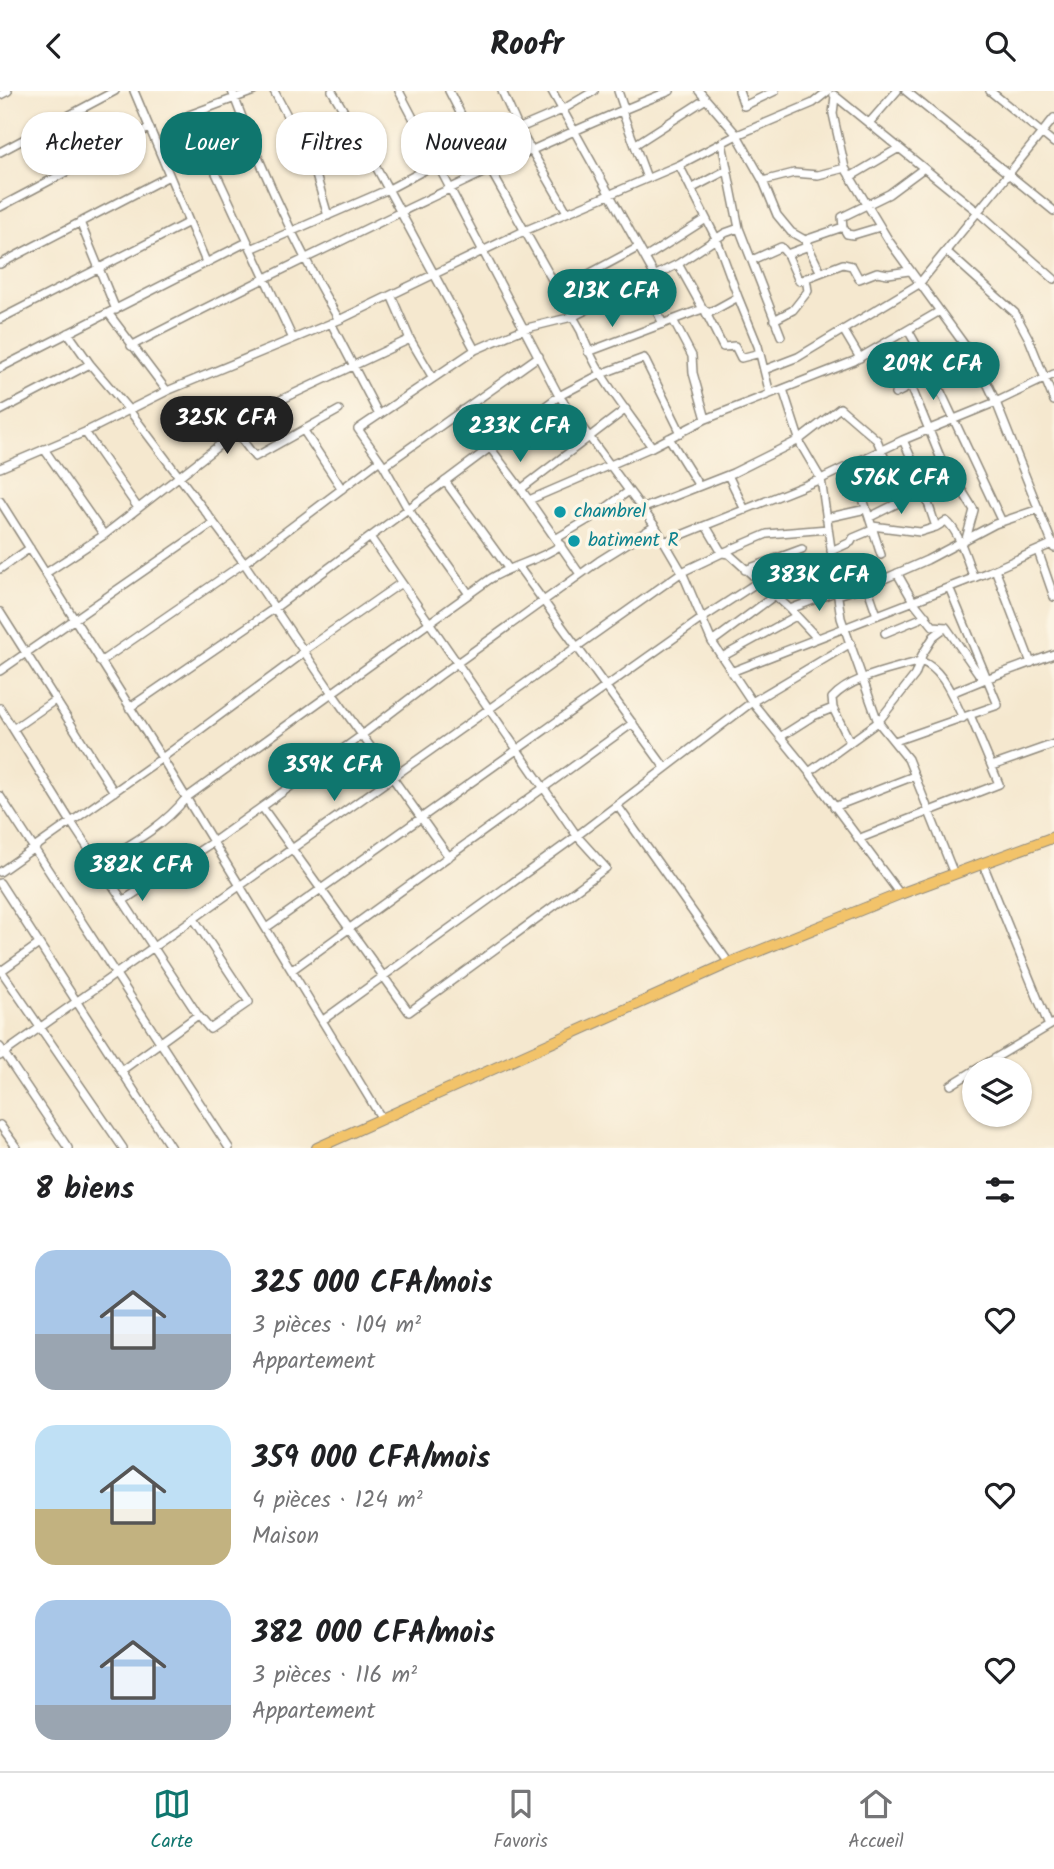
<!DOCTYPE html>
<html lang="fr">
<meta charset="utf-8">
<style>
body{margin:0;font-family:Kalam,sans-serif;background:#f2f2f2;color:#202124;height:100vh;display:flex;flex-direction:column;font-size:26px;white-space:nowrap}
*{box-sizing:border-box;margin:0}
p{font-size:23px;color:#757577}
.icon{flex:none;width:38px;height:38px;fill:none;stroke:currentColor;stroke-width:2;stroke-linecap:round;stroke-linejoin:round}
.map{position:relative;height:1057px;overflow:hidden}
.side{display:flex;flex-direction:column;background:#fff;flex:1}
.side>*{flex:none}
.guide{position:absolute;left:21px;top:21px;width:700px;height:63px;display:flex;gap:14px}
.buttons{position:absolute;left:962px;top:966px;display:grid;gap:14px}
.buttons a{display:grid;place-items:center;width:70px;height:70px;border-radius:50%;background:#fff;box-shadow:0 2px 5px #0004;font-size:35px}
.price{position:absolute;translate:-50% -60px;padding:0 16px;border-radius:24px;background:#0f766e;color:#fff;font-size:23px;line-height:46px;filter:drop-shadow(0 2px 4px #0008)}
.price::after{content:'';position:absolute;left:50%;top:42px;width:21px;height:16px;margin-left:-10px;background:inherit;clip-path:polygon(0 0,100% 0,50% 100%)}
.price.active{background:#222;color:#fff}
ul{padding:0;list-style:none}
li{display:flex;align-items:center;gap:21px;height:175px;padding:0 35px}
li span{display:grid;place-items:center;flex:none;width:196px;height:140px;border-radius:21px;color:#555}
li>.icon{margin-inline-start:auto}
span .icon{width:84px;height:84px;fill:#fffc;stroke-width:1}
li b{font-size:30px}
h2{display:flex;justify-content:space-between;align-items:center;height:84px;padding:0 35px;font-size:30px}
.chip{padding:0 24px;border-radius:28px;background:#fff;box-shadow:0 2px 5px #0004;font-size:24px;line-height:63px}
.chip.active{background:#0f766e;color:#fff}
header{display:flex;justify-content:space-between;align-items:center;height:91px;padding:0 35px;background:#fff;font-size:32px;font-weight:700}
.tab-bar{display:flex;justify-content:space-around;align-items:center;height:98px;border-top:2px solid #e0e0e0;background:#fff;font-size:19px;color:#757577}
.tab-bar a{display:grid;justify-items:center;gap:4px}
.tab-bar .active{color:#0f766e}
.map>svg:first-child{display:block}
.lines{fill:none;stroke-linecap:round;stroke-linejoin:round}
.minor-casing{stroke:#908a7d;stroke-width:10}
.major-casing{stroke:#908a7d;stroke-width:12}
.minor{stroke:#fff;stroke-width:7}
.major{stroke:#f2c36a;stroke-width:10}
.culture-dot{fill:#0f9aa8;stroke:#fcf5e5;stroke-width:2.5}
.labels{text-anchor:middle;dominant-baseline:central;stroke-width:7;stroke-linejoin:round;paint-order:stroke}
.culture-label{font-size:19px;fill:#0d838f;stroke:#fcf5e5;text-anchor:start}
</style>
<header><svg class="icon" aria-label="back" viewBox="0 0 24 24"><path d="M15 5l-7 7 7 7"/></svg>Roofr<svg class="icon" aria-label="search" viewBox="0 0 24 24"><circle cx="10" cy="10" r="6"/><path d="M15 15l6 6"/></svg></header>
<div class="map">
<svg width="1054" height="1057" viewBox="0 0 1054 1057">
<rect width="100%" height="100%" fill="#fcf5e5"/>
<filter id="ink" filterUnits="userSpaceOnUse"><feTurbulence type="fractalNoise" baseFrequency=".0143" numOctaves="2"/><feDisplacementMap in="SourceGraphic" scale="14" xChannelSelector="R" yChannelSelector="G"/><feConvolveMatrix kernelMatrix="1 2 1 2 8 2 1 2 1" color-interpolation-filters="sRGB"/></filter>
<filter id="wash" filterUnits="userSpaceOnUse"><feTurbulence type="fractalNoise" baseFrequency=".00686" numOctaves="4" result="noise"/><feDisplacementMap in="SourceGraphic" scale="28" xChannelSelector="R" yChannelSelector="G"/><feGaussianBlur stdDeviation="1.57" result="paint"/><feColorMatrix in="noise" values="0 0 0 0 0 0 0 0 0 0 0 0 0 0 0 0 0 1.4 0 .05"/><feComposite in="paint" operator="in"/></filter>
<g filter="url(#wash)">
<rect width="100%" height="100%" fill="#f5e8cf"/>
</g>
<g filter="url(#ink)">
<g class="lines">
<!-- minor casing -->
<g class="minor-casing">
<path id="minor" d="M 134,0 L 206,171
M 232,0 C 262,81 295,154 339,229
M 254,0 L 189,24 L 293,248
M 274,0 L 314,75 L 319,81 L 316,84 L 328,125
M 332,0 L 367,59 L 475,259
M 399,0 L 559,305 L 655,435 L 682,481 L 712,551 L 752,611 L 809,681 L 900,803
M 449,0 L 477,55 L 581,240 C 595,283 626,318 652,356
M 502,0 L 519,38 L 567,121
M 552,0 L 655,185
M 618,0 L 624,18
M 699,0 L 737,44 L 763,90 L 777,124 L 791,141 L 805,149 L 820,180
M 739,0 L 744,15 L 775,0
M 906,0 L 1054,120
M 990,0 L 1054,52
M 0,4 L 8,0
M 834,4 L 978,121 L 1054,188
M 835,5 L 833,23 L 845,77 L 889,150 L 977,271 L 996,311 L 1054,457
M 622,20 L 647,87
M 869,32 L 897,0
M 722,52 L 739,137 L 781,245
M 636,53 L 706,8
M 0,61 L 115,0
M 679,74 L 717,149 L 738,206
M 319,81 L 367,59
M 850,86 L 899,57
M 763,90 L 794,82 L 818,84 L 845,77
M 691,98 L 727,79
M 0,116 L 149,37
M 80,131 L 116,219
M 843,136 L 842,126 L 889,103 L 924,77
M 805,149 L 843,136 L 847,143 L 853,144 L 880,136
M 251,158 L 389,98 L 436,73 L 562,19 L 594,0
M 946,160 L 1015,222 L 1029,248 L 1054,310
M 787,163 L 799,190 L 843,173 L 852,175 L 859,188 L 877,181 L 888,183 L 909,180
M 645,167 L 706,128
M 752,169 L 781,156 L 787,163 L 809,155
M 0,173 L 169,85
M 678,173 L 703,218
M 642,191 L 663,233
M 557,200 L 639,156
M 391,204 L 410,248 L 433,287
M 706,222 L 723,256 L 735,255 L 741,267 L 760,262
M 109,223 L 167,300
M 0,228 L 189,131
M 673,229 L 692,265 L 693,282 L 706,328
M 774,229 L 793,219 L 808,200 L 806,187
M 331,232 L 379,324
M 908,239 L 932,282 L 1002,431
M 844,240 L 860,267
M 68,242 L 90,273 L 129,319 L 244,472 L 332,602 L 449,766
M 131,255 C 221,208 312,164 403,120 C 491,78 580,35 670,0
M 588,261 L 694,221 L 703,218 L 709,222 L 738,206 L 758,255 L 770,303
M 0,277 L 247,151
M 764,279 L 798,266 L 919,193 L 1054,27
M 932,282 L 911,295 L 943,373 L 941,383 L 952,400 L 961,398 L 974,419 L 966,448
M 783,298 L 801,354 L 821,388 L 841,527 L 878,631 L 908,668 L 954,783
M 895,303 L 911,295
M 462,319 L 521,398 L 626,318
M 0,320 L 90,273
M 304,340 L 342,398
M 85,341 L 138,417
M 236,341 L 255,366 L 339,319
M 681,342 L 644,267 L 601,283 L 559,305 L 408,418 L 384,375 L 358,338 L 475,259 L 523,238 L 572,226 L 678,173 L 725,142 L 739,137
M 669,347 L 699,395
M 44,358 L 104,444
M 852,373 L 881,464
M 384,375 L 539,265
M 0,377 L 85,341 L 167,300 L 339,229 L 524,140 L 679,74 L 737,44 L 813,12 L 828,0
M 728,384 L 745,419
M 445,390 L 508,477
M 521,398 L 580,483
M 529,409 L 652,356 L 706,328 L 854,270 L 940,220
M 0,410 L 162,667 L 382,1028
M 644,417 L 733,382 L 799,349 L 840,317 L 877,349 L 893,387
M 870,426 L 922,400
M 826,427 L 866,418
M 706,435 L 722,462 L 767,443 L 828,438
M 872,435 L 920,441 L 936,436 L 918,382 L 903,349
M 936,436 L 946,430 C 959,439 967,471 974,487
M 557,447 L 596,424 L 629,400
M 664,451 L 821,388 L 903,349 L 996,311 L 1054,283
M 831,460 L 851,451 L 853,447 L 872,439
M 1038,460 L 1054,506
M 518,475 L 665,677
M 0,478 L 30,457
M 995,478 L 1031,572
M 745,479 L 802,458
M 46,482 L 104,444 L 272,313 L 410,248
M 897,482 L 913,510 L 933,535 L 946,536 L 983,589 L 1054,563
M 867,495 L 877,524
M 838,504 L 875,492 L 927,469 L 995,433 L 1039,418
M 790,518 L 837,500
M 0,521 L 114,701
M 885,542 L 926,525
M 712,551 L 774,505
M 722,566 L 796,525
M 100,571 L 244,472 L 380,369
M 0,580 L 213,432
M 731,581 L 986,482 L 1054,452
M 951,602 L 983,589
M 0,617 L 71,731 L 198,924 L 121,980
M 129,617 L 275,517 L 370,446
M 13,638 L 55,609
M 780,646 L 813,625 L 833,617
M 895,650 L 998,614 L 949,496
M 850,651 L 833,617 L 832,607 C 852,585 892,579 920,570 C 943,577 953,607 963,627
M 992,675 L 1054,653
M 809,681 L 878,631 L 915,584 L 922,564 L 934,545 L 946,536
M 0,705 L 229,1057
M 617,714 L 729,872
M 262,716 L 409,921 L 606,777 L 577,745 L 370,446 L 408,418 L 469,503
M 834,716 L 914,685
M 858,748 L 999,693 L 970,624
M 99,772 C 131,753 163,736 186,707 L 490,488 C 512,474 539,470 561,454
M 983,773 L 1049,935
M 0,781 L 162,667 L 297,567 L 303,560 L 401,492
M 0,792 L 171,1057
M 124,809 L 213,751 L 358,647 L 439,585 L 599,470 L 655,435
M 194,828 L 249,911 L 210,938 L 198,924
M 266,837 L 701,528 L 758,491
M 0,878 L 123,1057
M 292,879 L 633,632
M 1,880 L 39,853
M 323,929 L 570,750 L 752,611 L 851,552
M 0,956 L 68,1057
M 0,965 L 682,481 L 722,462 L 729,463 L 790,518 L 817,547
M 977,978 L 1054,932
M 951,994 L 975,979
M 0,1034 L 17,1057"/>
</g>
<!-- major casing -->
<g class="major-casing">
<path id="major" d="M 317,1057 L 729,872 L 900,803 L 1054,746"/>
</g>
<!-- minor -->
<use href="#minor" class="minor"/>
<!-- major -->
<use href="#major" class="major"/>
</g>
</g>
<!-- markers -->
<g class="culture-dot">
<circle cx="560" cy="421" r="7"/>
<circle cx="574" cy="450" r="7"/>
</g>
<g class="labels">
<!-- culture labels -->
<g class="culture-label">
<text x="574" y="421">chambrel</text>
<text x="588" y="450">batiment R</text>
</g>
</g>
</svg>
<div class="buttons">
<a><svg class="icon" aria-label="layers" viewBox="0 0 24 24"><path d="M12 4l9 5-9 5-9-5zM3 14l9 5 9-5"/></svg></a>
</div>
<b class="price" style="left:612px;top:238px">213K CFA</b>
<b class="price" style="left:933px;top:311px">209K CFA</b>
<b class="price active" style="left:227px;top:365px">325K CFA</b>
<b class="price" style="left:520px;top:373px">233K CFA</b>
<b class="price" style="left:901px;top:425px">576K CFA</b>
<b class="price" style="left:819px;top:522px">383K CFA</b>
<b class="price" style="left:334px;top:712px">359K CFA</b>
<b class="price" style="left:142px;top:812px">382K CFA</b>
<div class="guide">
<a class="chip">Acheter</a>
<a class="chip active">Louer</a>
<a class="chip">Filtres</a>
<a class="chip">Nouveau</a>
</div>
</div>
<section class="side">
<h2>8 biens<svg class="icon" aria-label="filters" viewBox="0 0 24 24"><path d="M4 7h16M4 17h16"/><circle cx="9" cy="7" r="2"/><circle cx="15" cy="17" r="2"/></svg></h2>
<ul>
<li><span style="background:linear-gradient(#a9c7e8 60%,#9aa5b1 0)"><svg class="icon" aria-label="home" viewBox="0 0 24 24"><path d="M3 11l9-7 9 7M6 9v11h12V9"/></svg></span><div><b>325 000 CFA/mois</b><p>3 pièces · 104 m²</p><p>Appartement</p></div><svg class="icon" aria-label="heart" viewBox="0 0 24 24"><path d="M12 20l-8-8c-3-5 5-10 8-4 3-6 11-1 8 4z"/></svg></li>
<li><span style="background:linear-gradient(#bfe0f5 60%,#c2b280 0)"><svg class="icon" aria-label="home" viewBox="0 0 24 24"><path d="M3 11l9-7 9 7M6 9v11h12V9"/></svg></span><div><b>359 000 CFA/mois</b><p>4 pièces · 124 m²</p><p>Maison</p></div><svg class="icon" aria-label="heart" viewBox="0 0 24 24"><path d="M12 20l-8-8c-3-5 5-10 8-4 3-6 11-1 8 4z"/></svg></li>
<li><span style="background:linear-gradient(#a9c7e8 75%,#9aa5b1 0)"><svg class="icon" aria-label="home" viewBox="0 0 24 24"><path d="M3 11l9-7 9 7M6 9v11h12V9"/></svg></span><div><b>382 000 CFA/mois</b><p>3 pièces · 116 m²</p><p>Appartement</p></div><svg class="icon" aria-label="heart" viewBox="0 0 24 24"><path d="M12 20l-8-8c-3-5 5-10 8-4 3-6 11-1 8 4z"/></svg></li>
</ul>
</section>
<nav class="tab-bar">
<a class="active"><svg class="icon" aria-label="map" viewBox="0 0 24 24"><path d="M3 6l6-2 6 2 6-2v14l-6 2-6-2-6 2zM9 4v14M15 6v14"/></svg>Carte</a>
<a><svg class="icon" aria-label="saved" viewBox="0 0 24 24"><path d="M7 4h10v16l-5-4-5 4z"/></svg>Favoris</a>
<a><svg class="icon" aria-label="home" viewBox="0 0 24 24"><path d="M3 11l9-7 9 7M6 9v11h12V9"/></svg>Accueil</a>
</nav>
